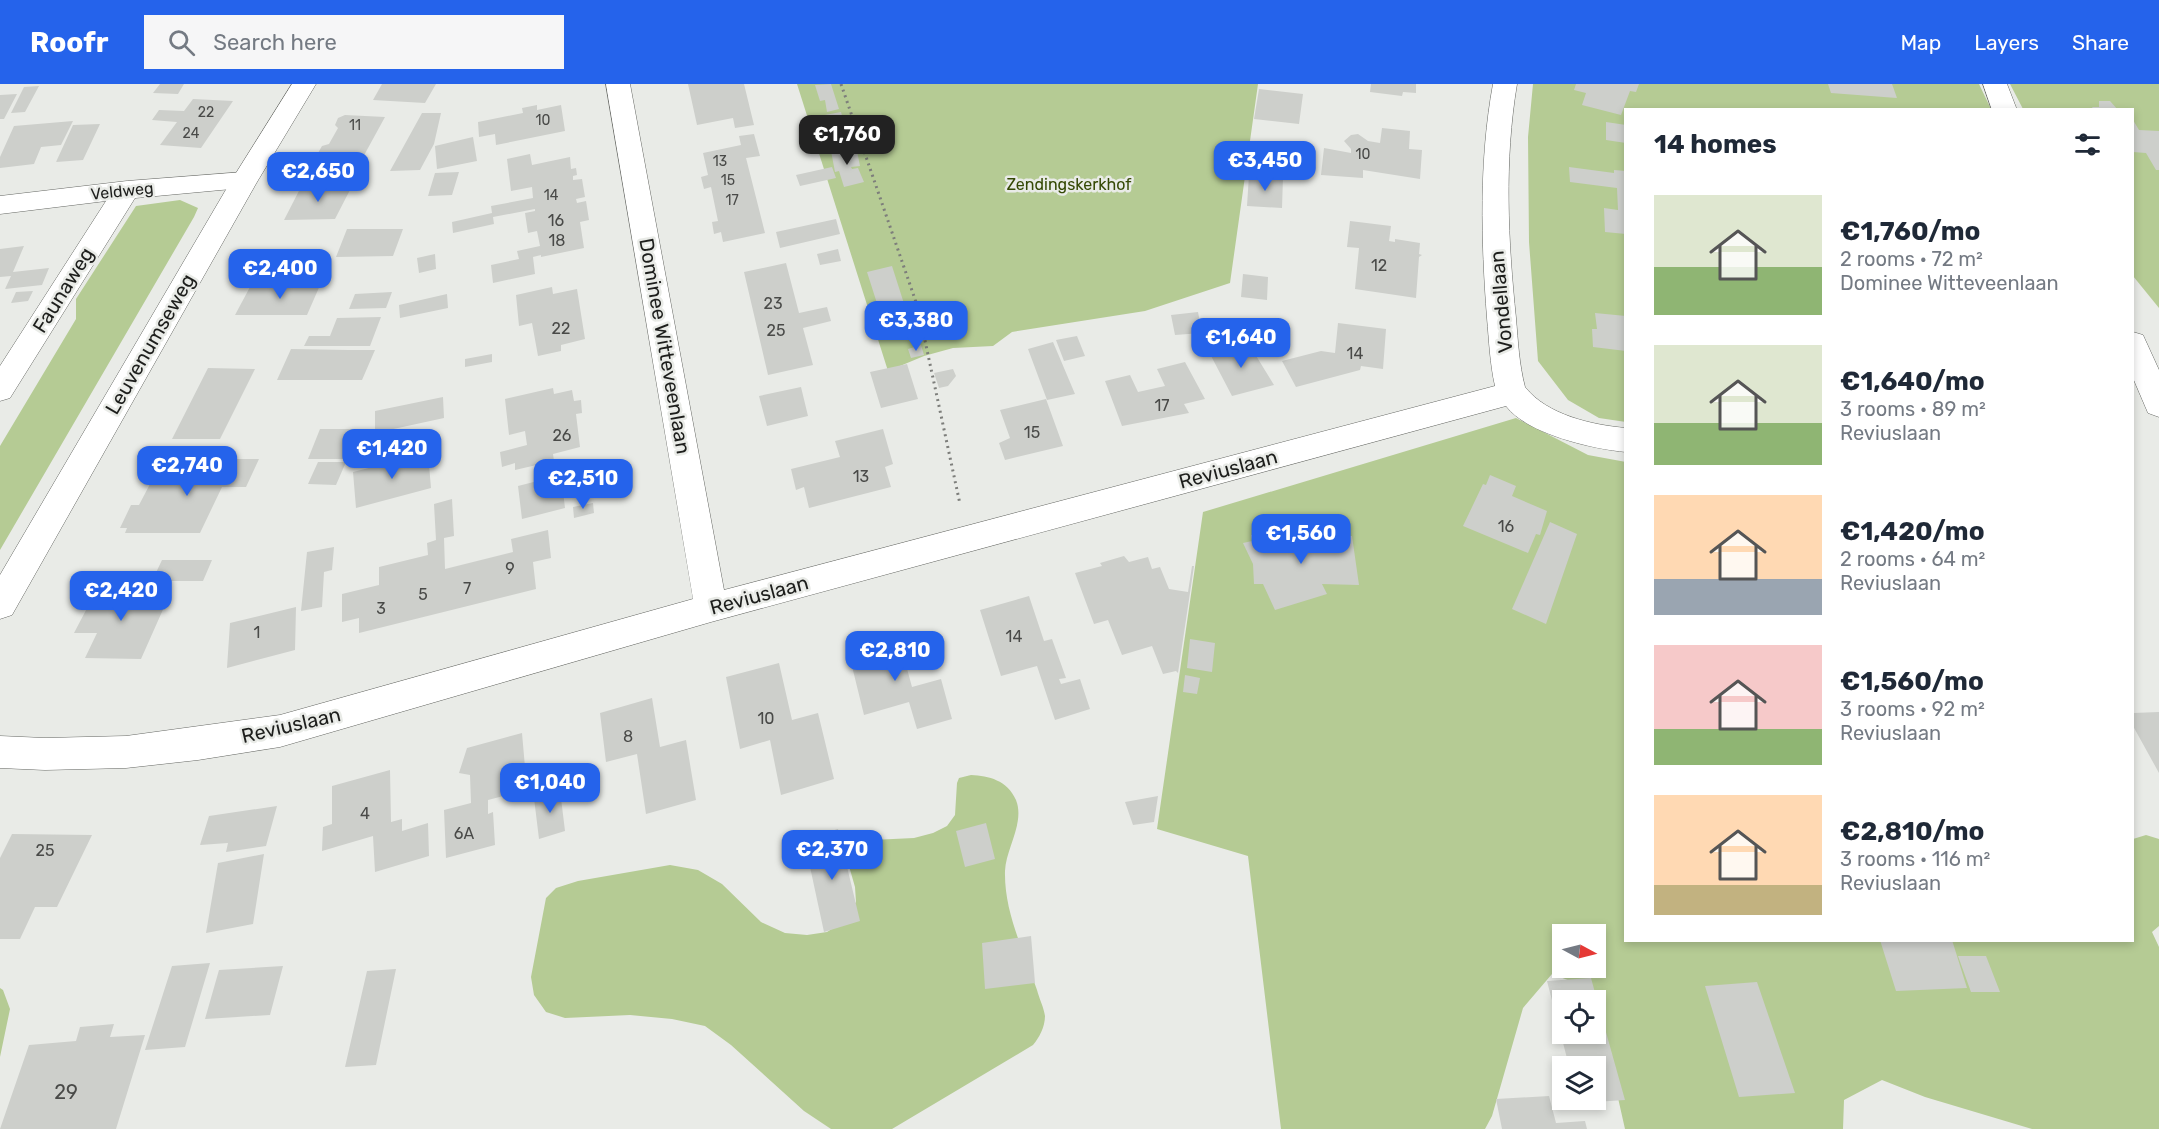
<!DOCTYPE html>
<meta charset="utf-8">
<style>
body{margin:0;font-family:Rubik,sans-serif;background:#f6f6f7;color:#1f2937;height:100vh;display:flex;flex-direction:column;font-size:22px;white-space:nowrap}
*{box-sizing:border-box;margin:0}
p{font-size:20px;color:#747a83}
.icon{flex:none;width:33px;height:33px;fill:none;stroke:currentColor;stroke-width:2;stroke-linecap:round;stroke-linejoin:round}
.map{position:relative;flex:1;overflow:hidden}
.drawer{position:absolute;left:1624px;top:24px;width:510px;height:834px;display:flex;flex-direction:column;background:#fff;border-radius:0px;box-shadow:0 3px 9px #0003}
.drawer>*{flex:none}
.needle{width:39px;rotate:97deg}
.buttons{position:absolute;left:1552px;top:840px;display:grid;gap:12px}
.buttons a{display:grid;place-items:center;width:54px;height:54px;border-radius:0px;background:#fff;box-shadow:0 3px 9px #0003;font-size:30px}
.price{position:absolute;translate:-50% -51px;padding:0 14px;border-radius:12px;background:#2563eb;color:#fff;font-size:20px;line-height:39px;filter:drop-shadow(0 2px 3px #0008)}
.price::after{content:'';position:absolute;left:50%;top:36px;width:18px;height:14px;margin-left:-9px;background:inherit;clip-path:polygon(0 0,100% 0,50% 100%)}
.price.on{background:#222;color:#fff}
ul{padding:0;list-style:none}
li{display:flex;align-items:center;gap:18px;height:150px;padding:0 30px}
li span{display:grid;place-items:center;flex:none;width:168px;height:120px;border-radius:0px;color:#555}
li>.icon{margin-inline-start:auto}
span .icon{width:72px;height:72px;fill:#fffc;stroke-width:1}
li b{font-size:26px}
h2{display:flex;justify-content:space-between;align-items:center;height:72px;padding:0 30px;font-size:26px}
header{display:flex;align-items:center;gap:36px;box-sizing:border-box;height:84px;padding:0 30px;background:#2563eb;color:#fff}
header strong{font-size:28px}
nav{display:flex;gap:33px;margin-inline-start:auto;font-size:21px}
.search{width:420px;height:54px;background:#f6f6f7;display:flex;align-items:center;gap:15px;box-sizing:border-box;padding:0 21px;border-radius:0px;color:#747a83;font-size:22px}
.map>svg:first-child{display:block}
.green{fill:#b5cb94;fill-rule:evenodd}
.building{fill:#cdcfcb;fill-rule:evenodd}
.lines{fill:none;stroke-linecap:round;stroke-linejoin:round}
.minor-casing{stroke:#666864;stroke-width:1}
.major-casing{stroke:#666864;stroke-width:1}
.path{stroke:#7d7e7b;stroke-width:3;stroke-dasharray:2 4;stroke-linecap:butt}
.minor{fill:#fff;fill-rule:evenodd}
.major{fill:#fff;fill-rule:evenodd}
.labels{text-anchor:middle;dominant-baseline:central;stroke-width:5;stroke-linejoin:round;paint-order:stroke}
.far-number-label{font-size:14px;fill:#494a48}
.far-park-label{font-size:16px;fill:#354905;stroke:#e9ebe7}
.far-street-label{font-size:16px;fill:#1d1e1c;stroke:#e9ebe7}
.number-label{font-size:16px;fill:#494a48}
.street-label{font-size:20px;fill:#1d1e1c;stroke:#e9ebe7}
.near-number-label{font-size:20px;fill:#494a48}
</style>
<header>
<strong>Roofr</strong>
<div class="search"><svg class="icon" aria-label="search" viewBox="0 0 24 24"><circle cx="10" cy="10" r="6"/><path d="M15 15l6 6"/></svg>Search here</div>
<nav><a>Map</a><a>Layers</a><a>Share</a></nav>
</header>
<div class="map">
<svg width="2159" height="1045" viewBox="0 0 2159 1045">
<rect width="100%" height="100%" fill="#e9ebe7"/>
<!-- green -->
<path class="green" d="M 797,0 L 1258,0 L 1230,199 L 1145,227 L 1012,248 L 993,262 L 953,264 L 924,272 L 888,287 Z
M 1533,0 L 1979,0 L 1991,25 L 1626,26 L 1626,338 L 1599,334 L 1568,316 L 1538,277 L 1529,158 L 1528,53 Z
M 2010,0 L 2159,0 L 2159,224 L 2133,192 L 2133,26 L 2023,25 Z
M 180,116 L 198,124 L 194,133 L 0,466 L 0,362 L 76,235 L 76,215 L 136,122 Z
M 1516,334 L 1588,371 L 1626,378 L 1626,856 L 2133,856 L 2133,755 L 2146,751 L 2159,755 L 2159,842 L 2152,848 L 2159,863 L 2159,1045 L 2032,1045 L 1925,1013 L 1882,996 L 1844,1016 L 1843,1045 L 1625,1045 L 1596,916 L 1573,898 L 1552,890 L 1523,924 L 1492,1032 L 1485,1045 L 1281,1045 L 1248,772 L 1157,745 L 1203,428 ZM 1563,850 L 1596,850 L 1596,884 L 1563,884 Z
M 971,691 C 989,692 1007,696 1016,716 C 1025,739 1006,764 1005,787 C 1004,829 1024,867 1037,906 C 1039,914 1044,924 1045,932 C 1045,943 1039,954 1033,961 L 892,1045 L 831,1045 L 804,1027 L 731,961 L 705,942 L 672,935 L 630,931 L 565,934 L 546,928 L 534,911 L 531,893 L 546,814 L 556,804 L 578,797 L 670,781 L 698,786 L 722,800 L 761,838 L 785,849 L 807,851 L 827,848 L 844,837 L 856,818 L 855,803 L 849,782 L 853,770 L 860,761 L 872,756 L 914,754 L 933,749 L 947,742 L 955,731 L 957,699 L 959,694 Z
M 0,904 L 3,906 L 10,925 L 0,973 Z"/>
<!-- building -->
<path class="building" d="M 160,0 L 184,0 L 178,10 L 153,9 Z
M 382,0 L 436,0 L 425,19 L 373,16 Z
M 688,0 L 744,0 L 754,41 L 735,44 L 733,34 L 697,41 Z
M 831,0 L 839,25 L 827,28 L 825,16 L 820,17 L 815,1 Z
M 1371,0 L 1416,0 L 1416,9 L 1403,8 L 1402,12 L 1370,8 Z
M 1576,0 L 1639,0 L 1636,8 L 1630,7 L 1621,31 L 1582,21 L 1586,9 L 1574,6 Z
M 1828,0 L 1892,0 L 1897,14 L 1831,9 Z
M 39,2 L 25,28 L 11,29 L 24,3 Z
M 1259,5 L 1303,10 L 1299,40 L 1254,35 Z
M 17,10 L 4,35 L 0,35 L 0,11 Z
M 193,15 L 233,17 L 201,64 L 160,61 L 177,38 L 152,36 L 159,26 L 184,27 Z
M 2099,17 L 2110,17 L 2118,26 L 2094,26 L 2092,23 L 2099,23 Z
M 537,21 L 537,26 L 561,21 L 565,47 L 496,61 L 495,50 L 479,53 L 478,38 L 523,29 L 522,24 Z
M 841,28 L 844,39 L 818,44 L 814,33 Z
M 422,29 L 441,29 L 434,60 L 420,86 L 390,87 Z
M 345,31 L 385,33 L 362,75 L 321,73 L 318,69 L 322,62 L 329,60 L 338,44 L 335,41 L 338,34 Z
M 2133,36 L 2139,46 L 2159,47 L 2159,86 L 2156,86 L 2146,69 L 2133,68 Z
M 73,37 L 61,61 L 41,63 L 34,80 L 0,84 L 0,73 L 14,42 Z
M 1606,38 L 1626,41 L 1626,59 L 1606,56 Z
M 100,40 L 83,76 L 56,78 L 73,41 Z
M 1382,44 L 1410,47 L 1409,65 L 1422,66 L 1420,95 L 1363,86 L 1363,94 L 1321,91 L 1324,64 L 1351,69 L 1351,65 L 1344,57 L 1351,51 L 1358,50 L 1368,57 L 1380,59 Z
M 754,50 L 760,72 L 746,74 L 765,149 L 723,158 L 721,148 L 714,150 L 712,138 L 718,137 L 711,103 L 704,105 L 701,93 L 708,91 L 703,69 L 741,61 L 739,52 Z
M 473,53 L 477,77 L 437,85 L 435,62 Z
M 856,62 L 860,82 L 851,83 L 852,85 L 858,84 L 864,98 L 844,103 L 839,87 L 835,88 L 831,67 Z
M 530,70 L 532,81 L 570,73 L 571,85 L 576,84 L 577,91 L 573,92 L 573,96 L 582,95 L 585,113 L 576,115 L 577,119 L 586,117 L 589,136 L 580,138 L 584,164 L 541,173 L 541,171 L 533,173 L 535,190 L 493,199 L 491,181 L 519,175 L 517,167 L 540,162 L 537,147 L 528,149 L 525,129 L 535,127 L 535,125 L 493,133 L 494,140 L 453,149 L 452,138 L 492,129 L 491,122 L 533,114 L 532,103 L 511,107 L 507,75 Z
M 832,83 L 836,94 L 800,102 L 796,91 Z
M 1569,83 L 1614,89 L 1614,86 L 1626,87 L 1626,150 L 1605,148 L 1604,124 L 1618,126 L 1617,104 L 1570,98 Z
M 459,88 L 452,111 L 428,112 L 435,89 Z
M 1249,91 L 1283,93 L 1282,124 L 1247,122 Z
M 302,101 L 339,103 L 351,104 L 335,135 L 284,136 Z
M 836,135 L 840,150 L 780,164 L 776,148 Z
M 1350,137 L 1391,142 L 1389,157 L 1395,158 L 1395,155 L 1420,159 L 1419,170 L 1422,171 L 1419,173 L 1416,214 L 1355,205 L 1359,164 L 1347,163 Z
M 347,145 L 403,145 L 393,172 L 336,173 Z
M 24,162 L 13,188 L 49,184 L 42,201 L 5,205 L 11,192 L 0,193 L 0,165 Z
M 838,165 L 841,177 L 820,181 L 817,170 Z
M 435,170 L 436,185 L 419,189 L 417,174 Z
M 786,179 L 799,229 L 827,223 L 831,237 L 803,244 L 813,281 L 768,291 L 744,188 Z
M 892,182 L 907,229 L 882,235 L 867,188 Z
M 1243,190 L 1268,193 L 1267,216 L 1241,213 Z
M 281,198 L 321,199 L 307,231 L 235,231 L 250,203 L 279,203 Z
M 552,203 L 553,210 L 577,205 L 585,255 L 561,261 L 561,267 L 538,272 L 532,239 L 519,242 L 516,211 Z
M 33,207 L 28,217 L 11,219 L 16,208 Z
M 392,208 L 386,224 L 349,225 L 355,210 Z
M 447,210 L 448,224 L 400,234 L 399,221 Z
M 1198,228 L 1202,249 L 1175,251 L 1171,231 Z
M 1595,229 L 1626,232 L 1626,267 L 1593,263 L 1592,245 L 1597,245 Z
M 381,233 L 370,262 L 304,262 L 309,252 L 330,252 L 337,234 Z
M 1338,239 L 1386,245 L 1383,285 L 1361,282 L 1360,286 L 1296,303 L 1282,277 L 1321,267 L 1335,269 Z
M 1077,252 L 1085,272 L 1064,277 L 1056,256 Z
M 1247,257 L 1274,301 L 1232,312 L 1209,268 Z
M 1053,258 L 1075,310 L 1047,316 L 1028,265 Z
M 921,261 L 924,271 L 911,274 L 908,265 Z
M 291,265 L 348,266 L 375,266 L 362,296 L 277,296 Z
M 492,270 L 492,278 L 465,283 L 465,275 Z
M 1185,278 L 1205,315 L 1184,320 L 1189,329 L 1122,342 L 1105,297 L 1130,291 L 1138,308 L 1165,302 L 1157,285 Z
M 907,280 L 918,315 L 881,324 L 870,288 Z
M 208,284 L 255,285 L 220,355 L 172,355 Z
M 953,285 L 956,292 L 948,302 L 939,304 L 934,289 Z
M 801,303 L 808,332 L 767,342 L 759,312 Z
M 553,304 L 554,310 L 572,306 L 574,317 L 581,316 L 582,329 L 576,330 L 580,363 L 553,370 L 554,377 L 515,386 L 515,379 L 502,383 L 500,368 L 527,361 L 525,347 L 509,351 L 505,315 Z
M 443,313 L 444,334 L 375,349 L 375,327 Z
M 1046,315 L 1063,362 L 1005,376 L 999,359 L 1010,354 L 1000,326 Z
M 320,345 L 360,345 L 354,375 L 308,375 Z
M 883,345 L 893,380 L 885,383 L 891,403 L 809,424 L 804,403 L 796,406 L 791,385 L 840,373 L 835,357 Z
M 428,369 L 431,404 L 356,424 L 353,388 Z
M 190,375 L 259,375 L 246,403 L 222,403 L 200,449 L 125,449 L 127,444 L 120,444 L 131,421 L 139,421 L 150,400 L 178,400 Z
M 318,378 L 346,378 L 336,401 L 308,400 Z
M 561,391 L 565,424 L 522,435 L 518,402 Z
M 1490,391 L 1516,402 L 1512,412 L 1547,427 L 1540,451 L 1536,450 L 1528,469 L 1463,442 L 1483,400 L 1486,401 Z
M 452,415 L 454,452 L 444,454 L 445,485 L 513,468 L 511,455 L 548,446 L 551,474 L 533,478 L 536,505 L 359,549 L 359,534 L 342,538 L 342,510 L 379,501 L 379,483 L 428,471 L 427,459 L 436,456 L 434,420 Z
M 593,419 L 594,429 L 574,434 L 573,423 Z
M 1550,438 L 1577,450 L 1546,540 L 1512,525 Z
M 1293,445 L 1296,451 L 1352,452 L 1359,501 L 1322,500 L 1327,510 L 1275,526 L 1263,500 L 1254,500 L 1253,480 L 1243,459 L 1252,457 L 1251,451 L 1270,451 Z
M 334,463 L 332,486 L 324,488 L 322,523 L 301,527 L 307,468 Z
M 1124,472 L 1129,478 L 1148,473 L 1152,485 L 1160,483 L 1169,505 L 1188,508 L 1192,482 L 1194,482 L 1178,589 L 1176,587 L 1163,590 L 1152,562 L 1122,571 L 1108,536 L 1094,540 L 1075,489 L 1102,482 L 1100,479 Z
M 162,476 L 212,476 L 203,497 L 152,497 Z
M 108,499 L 133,500 L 130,506 L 147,506 L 143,512 L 169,512 L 141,575 L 85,574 L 97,549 L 74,549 L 96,507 L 105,507 Z
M 1029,512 L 1044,557 L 1052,555 L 1066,594 L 1059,595 L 1061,600 L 1080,595 L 1090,625 L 1055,636 L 1037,582 L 1001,592 L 980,526 Z
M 296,523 L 295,566 L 227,584 L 230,539 Z
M 897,548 L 912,603 L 941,595 L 952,635 L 917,645 L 909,618 L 864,631 L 847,562 Z
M 1190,555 L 1215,559 L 1212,588 L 1187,584 Z
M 779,579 L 792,636 L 818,629 L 834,695 L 781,711 L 770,656 L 740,665 L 726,593 Z
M 1185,591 L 1200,594 L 1197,610 L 1183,608 Z
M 652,614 L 660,663 L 686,656 L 696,716 L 646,730 L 637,670 L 606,678 L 600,629 Z
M 2159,628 L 2159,689 L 2133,642 L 2133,629 Z
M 522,649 L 527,706 L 488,716 L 488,730 L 493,728 L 495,761 L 446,774 L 444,726 L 471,719 L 470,691 L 459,689 L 467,664 Z
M 390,686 L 391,738 L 402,735 L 402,747 L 428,739 L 429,772 L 375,788 L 373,752 L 322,767 L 323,743 L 332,740 L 332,702 Z
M 560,706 L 565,747 L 539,755 L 534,714 Z
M 1158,712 L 1154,738 L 1133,741 L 1125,718 Z
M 277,722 L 266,762 L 226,768 L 228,759 L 200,761 L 209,732 Z
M 986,739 L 995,775 L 965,783 L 956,747 Z
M 838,745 L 860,837 L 824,848 L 804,755 Z
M 12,750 L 92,751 L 57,823 L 35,823 L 20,855 L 0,855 L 0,774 Z
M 264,770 L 253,840 L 206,849 L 218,779 Z
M 1031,852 L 1035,899 L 985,905 L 982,859 Z
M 1880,856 L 1952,856 L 1967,904 L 1896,907 Z
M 1958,872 L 1986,872 L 2000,908 L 1971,908 Z
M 210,879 L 185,963 L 145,966 L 172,882 Z
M 283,882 L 270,931 L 205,935 L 219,886 Z
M 396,885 L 376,981 L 345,983 L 367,887 Z
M 1591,894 L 1597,916 L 1625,1016 L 1579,1019 L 1578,1016 L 1596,1016 L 1596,982 L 1569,982 L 1547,897 ZM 1563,916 L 1596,916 L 1596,950 L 1563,950 Z
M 1757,898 L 1771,939 L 1795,1009 L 1739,1013 L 1705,902 Z
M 114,940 L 110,953 L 145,951 L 116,1045 L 0,1045 L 29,961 L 76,957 L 80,943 Z
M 1549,1012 L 1556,1039 L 1585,1037 L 1587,1045 L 1502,1045 L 1496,1015 Z"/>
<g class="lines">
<!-- minor casing -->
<g class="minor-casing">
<path id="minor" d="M 606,0 L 630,0 L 724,506 L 1495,302 C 1490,280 1489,256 1487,234 C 1481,157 1479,76 1493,0 L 1517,0 C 1504,77 1508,157 1516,234 C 1518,257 1519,280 1525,303 C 1547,331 1592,341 1626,344 L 1626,368 C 1593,365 1527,350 1506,322 L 711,538 L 280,663 L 198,676 L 126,684 L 45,686 L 0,684 L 0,652 L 45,654 L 126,652 L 280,631 L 693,515 Z
M 1983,0 L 2007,0 L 2017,26 L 1992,26 Z
M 244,88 L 253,91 L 257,97 L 253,103 L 135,114 L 10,314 L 0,317 L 0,282 L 106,117 L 0,130 L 0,112 L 127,97 Z
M 2133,248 L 2143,251 L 2159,286 L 2159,333 L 2148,329 L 2133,294 Z"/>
</g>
<!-- major casing -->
<g class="major-casing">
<path id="major" d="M 292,0 L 316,0 L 257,98 L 12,531 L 0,535 L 0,491 L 231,97 Z"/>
</g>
<!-- path -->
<path class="path" d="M 841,0 L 918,224 L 960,420"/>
<!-- minor -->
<use href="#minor" class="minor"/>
<!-- major -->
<use href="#major" class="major"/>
</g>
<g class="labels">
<!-- far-number labels -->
<g class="far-number-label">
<text x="206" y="28">22</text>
<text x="543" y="36">10</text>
<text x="355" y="41">11</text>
<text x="191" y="49">24</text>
<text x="1363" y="70">10</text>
<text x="720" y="77">13</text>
<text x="728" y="96">15</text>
<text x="551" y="111">14</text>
<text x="732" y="116">17</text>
</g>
<!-- far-park labels -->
<g class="far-park-label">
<text x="1069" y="100">Zendingskerkhof</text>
</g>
<!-- far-street labels -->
<g class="far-street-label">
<text transform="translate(122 107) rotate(-6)">Veldweg</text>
</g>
<!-- number labels -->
<g class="number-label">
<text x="556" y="136">16</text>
<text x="557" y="156">18</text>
<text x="1379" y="181">12</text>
<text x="773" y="219">23</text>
<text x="561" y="244">22</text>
<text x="776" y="246">25</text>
<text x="1355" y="269">14</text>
<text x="1162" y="321">17</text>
<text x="1032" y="348">15</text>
<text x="562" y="351">26</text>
<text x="861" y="392">13</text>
<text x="1506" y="442">16</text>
<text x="510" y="484">9</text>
<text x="467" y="504">7</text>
<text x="423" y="510">5</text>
<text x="381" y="524">3</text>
<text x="257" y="548">1</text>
<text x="1014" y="552">14</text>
<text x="766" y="634">10</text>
<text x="628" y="652">8</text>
<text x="365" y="729">4</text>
<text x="464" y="749">6A</text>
<text x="45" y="766">25</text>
</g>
<!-- street labels -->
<g class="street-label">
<text transform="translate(63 206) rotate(-58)">Faunaweg</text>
<text transform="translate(1501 218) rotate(-95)">Vondellaan</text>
<text transform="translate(150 260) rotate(-60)">Leuvenumseweg</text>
<text transform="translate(665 262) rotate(80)">Dominee Witteveenlaan</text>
<text transform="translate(1228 385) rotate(-15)">Reviuslaan</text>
<text transform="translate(759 511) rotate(-15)">Reviuslaan</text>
<text transform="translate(291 641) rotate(-13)">Reviuslaan</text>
</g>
<!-- near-number labels -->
<g class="near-number-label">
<text x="66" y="1008">29</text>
</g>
</g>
</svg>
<div class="buttons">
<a><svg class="needle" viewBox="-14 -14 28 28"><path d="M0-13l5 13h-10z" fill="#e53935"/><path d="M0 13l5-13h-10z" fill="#747a83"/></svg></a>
<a><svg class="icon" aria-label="locate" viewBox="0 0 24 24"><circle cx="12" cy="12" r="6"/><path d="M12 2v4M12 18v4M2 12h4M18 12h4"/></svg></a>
<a><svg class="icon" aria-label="layers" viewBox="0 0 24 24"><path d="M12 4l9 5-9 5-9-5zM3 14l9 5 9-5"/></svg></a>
</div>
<b class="price on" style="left:847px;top:82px">€1,760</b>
<b class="price" style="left:1265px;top:108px">€3,450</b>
<b class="price" style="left:318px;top:119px">€2,650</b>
<b class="price" style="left:280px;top:216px">€2,400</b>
<b class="price" style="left:916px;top:268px">€3,380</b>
<b class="price" style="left:1241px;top:285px">€1,640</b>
<b class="price" style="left:392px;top:396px">€1,420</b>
<b class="price" style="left:187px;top:413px">€2,740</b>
<b class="price" style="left:583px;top:426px">€2,510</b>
<b class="price" style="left:1301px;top:481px">€1,560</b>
<b class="price" style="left:121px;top:538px">€2,420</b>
<b class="price" style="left:895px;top:598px">€2,810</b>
<b class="price" style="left:550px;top:730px">€1,040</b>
<b class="price" style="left:832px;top:797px">€2,370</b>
<section class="drawer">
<h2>14 homes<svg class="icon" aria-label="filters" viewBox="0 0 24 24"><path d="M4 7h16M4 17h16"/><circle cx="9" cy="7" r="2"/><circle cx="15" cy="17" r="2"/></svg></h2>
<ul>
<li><span style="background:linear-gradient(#dfe7d0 60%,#8fb573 0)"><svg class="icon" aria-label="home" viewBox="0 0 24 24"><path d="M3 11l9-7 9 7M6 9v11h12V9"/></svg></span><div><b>€1,760/mo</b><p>2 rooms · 72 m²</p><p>Dominee Witteveenlaan</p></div></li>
<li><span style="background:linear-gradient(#dfe7d0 65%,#8fb573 0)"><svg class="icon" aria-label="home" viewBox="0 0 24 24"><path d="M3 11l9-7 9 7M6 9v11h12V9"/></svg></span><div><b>€1,640/mo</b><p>3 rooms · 89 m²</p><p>Reviuslaan</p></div></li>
<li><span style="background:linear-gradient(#ffd9b3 70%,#9aa5b1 0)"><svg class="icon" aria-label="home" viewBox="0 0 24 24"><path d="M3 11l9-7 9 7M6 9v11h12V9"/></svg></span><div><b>€1,420/mo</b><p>2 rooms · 64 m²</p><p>Reviuslaan</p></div></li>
<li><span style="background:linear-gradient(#f6c9c9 70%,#8fb573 0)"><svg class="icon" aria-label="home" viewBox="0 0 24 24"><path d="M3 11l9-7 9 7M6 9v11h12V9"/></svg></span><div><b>€1,560/mo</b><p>3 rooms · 92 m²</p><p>Reviuslaan</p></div></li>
<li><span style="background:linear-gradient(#ffd9b3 75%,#c2b280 0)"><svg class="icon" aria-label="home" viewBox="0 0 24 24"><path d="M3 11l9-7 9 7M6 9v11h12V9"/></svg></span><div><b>€2,810/mo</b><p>3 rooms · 116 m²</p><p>Reviuslaan</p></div></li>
</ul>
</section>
</div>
